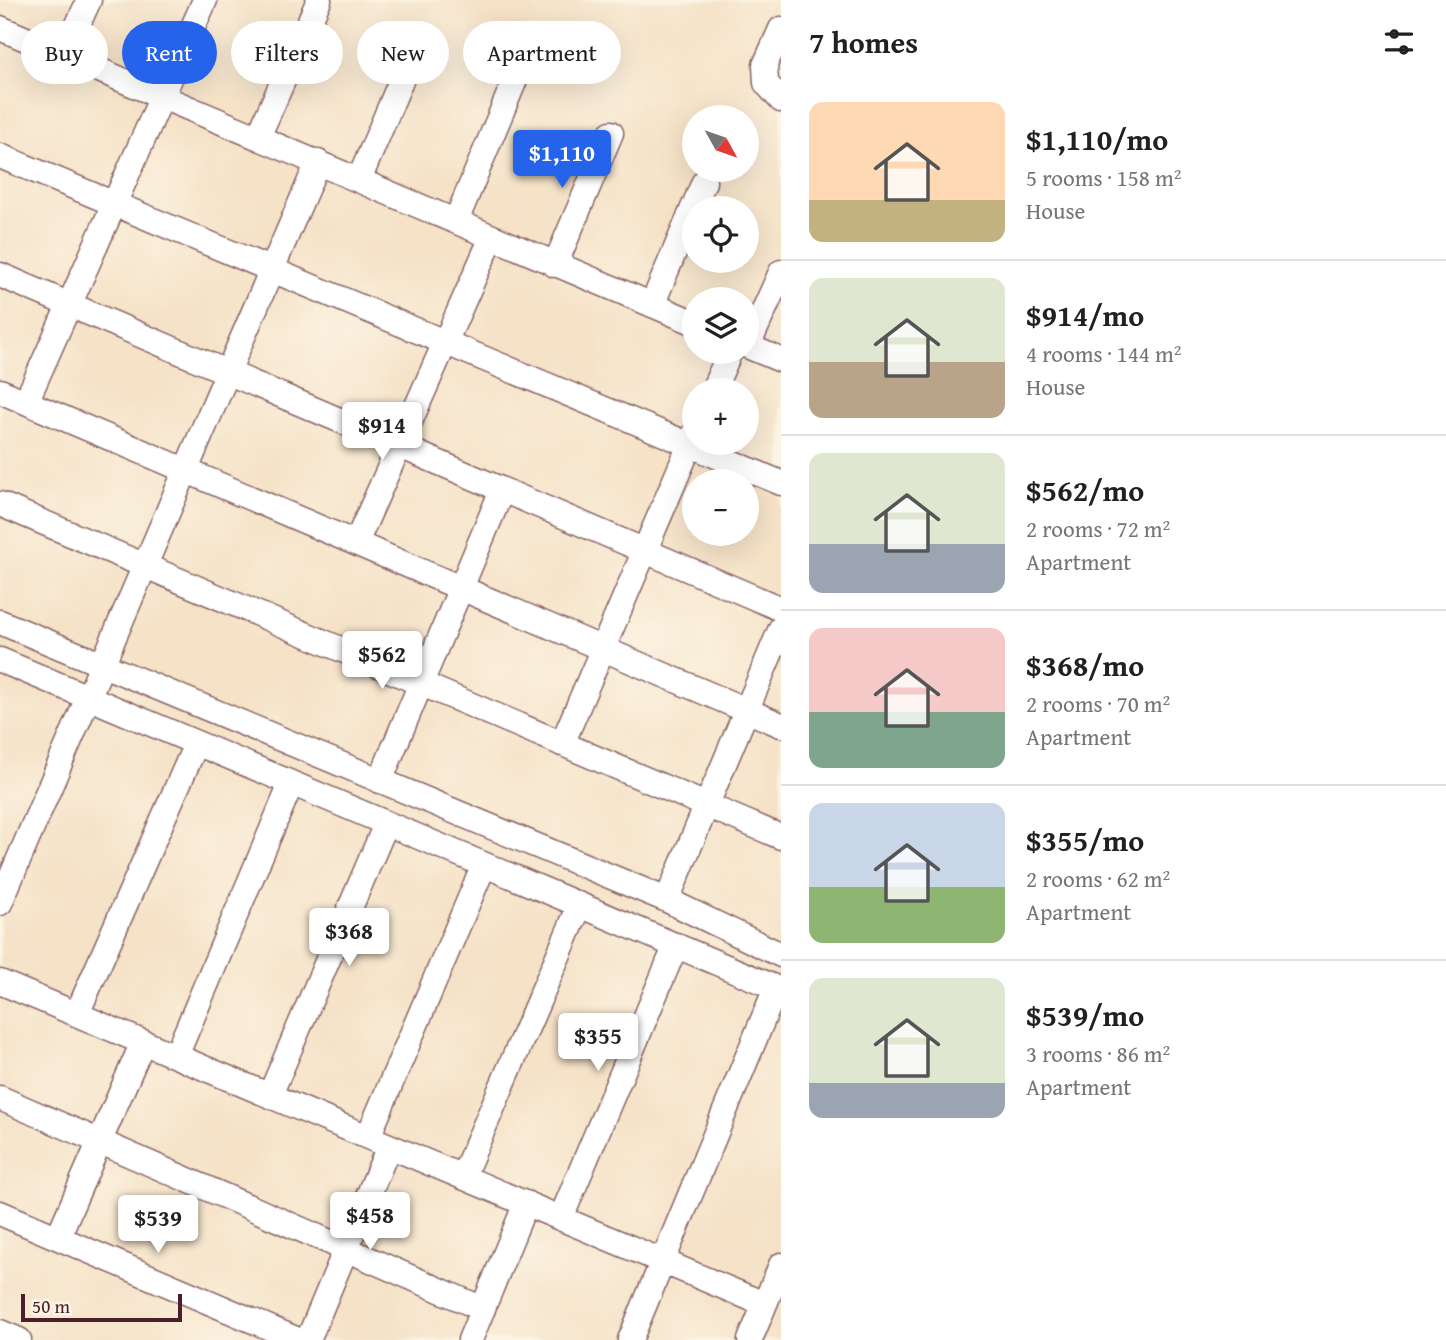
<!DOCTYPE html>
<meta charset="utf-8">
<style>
body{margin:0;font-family:"Gentium Book Plus",serif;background:#f6f6f6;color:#202124;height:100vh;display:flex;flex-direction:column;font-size:26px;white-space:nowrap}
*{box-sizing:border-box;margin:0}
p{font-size:23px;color:#757577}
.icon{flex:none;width:38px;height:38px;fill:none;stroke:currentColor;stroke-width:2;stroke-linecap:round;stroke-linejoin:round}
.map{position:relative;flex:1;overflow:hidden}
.details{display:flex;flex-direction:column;background:#fff;width:665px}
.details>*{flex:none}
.top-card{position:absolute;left:21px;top:21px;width:654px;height:63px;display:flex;gap:14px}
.needle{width:46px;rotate:130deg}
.tools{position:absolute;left:682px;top:105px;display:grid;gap:14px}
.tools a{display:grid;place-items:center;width:77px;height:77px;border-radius:50%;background:#fff;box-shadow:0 7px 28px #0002;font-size:35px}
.scale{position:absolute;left:21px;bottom:18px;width:161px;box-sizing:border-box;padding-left:7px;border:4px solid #4a1f2b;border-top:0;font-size:19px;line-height:24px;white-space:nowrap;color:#4a1f2b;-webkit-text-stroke:5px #fcf5e5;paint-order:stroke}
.price{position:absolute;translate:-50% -60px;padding:0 16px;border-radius:7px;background:#fff;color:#222;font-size:23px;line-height:46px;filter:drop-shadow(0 2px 4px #0008)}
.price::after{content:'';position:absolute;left:50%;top:42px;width:21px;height:16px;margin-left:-10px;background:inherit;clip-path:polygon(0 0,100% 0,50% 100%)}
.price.current{background:#2563eb;color:#fff}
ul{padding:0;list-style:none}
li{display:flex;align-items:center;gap:21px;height:175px;padding:0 28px}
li+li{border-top:2px solid #e0e0e0}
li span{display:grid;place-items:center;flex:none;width:196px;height:140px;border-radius:14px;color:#555}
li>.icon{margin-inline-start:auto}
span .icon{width:84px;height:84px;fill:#fffc;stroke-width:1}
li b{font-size:30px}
h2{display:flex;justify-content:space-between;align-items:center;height:84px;padding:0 28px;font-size:30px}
.tag{padding:0 24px;border-radius:32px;background:#fff;box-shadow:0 7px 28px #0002;font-size:24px;line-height:63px}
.tag.current{background:#2563eb;color:#fff}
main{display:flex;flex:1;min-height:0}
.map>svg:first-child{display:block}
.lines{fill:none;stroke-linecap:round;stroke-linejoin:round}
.minor-casing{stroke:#866362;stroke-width:27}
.minor{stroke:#fff;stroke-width:24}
</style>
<main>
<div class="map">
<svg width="781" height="1340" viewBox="0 0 781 1340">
<rect width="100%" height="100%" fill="#fcf5e5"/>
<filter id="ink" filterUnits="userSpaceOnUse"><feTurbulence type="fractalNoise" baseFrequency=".0143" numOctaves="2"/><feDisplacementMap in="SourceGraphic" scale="14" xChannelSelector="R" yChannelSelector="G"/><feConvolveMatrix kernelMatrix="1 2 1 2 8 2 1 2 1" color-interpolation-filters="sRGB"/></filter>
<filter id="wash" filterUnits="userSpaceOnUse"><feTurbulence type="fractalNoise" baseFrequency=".00686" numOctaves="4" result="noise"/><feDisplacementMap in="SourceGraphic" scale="28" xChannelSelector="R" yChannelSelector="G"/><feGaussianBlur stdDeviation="1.57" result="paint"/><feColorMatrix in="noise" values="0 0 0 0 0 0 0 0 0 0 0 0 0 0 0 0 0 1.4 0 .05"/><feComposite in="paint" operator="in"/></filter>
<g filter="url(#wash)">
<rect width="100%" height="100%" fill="#f5e2c7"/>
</g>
<g filter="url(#ink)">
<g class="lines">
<!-- minor casing -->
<g class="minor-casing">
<path id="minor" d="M 0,28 L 695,323
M 781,29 L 765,65 L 766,83 L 781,100
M 64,55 L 89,0
M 258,137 L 319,0
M 0,156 L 781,483
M 359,180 L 417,43
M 456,221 L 517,75
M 555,265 L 611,133
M 0,275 L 781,609
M 652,305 L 704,182
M 747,346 L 781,360
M 748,346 L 781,272
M 713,390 L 730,352
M 0,391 L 781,725
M 26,402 L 205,0
M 0,504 L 781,837
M 356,543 L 492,237
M 0,622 L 667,900 L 781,955
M 0,660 L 781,990
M 562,744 L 695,433
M 380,781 L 502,490
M 667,900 L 781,628
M 0,903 L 318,162
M 0,982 L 764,1304
M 77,1014 L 196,744
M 176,1056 L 291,784
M 270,1095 L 386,824
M 0,1098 L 483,1309
M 368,1137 L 484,865
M 463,1176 L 580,905
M 0,1213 L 298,1340
M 561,1218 L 676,945
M 58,1237 L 143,1042
M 0,1332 L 19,1340
M 308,1340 L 389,1146
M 470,1340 L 526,1203
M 630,1340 L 776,988
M 750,1340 L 781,1265"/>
</g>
<!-- minor -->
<use href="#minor" class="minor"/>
</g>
</g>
</svg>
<div class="tools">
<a><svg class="needle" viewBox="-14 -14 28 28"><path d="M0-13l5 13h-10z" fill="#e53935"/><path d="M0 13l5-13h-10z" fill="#757577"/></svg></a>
<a><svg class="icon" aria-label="locate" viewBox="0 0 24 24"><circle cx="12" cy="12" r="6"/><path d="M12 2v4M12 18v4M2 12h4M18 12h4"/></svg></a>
<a><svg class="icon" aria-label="layers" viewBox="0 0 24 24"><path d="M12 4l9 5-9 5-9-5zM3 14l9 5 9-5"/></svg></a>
<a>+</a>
<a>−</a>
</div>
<div class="scale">50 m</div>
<b class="price current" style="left:562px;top:190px">$1,110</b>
<b class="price" style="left:382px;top:462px">$914</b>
<b class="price" style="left:382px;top:691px">$562</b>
<b class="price" style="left:349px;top:968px">$368</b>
<b class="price" style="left:598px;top:1073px">$355</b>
<b class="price" style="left:370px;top:1252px">$458</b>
<b class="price" style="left:158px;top:1255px">$539</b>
<div class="top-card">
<a class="tag">Buy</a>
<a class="tag current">Rent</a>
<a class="tag">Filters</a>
<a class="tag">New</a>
<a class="tag">Apartment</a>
</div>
</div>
<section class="details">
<h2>7 homes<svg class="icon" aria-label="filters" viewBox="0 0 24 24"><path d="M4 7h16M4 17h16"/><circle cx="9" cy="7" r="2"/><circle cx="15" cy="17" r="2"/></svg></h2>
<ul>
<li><span style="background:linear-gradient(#ffd9b3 70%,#c2b280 0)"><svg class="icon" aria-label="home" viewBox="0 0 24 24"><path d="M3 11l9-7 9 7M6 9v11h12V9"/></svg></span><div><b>$1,110/mo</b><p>5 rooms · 158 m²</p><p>House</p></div></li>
<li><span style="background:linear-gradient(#dfe7d0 60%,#b9a48a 0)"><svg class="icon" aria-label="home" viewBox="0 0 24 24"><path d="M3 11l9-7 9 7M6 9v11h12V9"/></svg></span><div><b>$914/mo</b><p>4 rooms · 144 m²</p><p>House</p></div></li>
<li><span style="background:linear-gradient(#dfe7d0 65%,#9aa5b1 0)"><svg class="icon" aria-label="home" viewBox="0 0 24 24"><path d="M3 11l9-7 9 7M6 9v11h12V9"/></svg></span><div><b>$562/mo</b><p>2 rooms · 72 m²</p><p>Apartment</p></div></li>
<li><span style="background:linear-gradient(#f6c9c9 60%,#7fa58c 0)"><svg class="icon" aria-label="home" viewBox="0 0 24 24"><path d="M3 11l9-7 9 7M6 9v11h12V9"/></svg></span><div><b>$368/mo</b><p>2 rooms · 70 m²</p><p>Apartment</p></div></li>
<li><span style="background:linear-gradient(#c9d6e8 60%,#8fb573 0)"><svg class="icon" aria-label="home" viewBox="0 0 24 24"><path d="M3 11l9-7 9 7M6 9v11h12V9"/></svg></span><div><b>$355/mo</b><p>2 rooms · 62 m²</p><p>Apartment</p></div></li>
<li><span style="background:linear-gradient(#dfe7d0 75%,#9aa5b1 0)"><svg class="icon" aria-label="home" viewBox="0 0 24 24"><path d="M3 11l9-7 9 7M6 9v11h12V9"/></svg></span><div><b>$539/mo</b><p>3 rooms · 86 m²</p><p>Apartment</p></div></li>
</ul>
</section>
</main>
